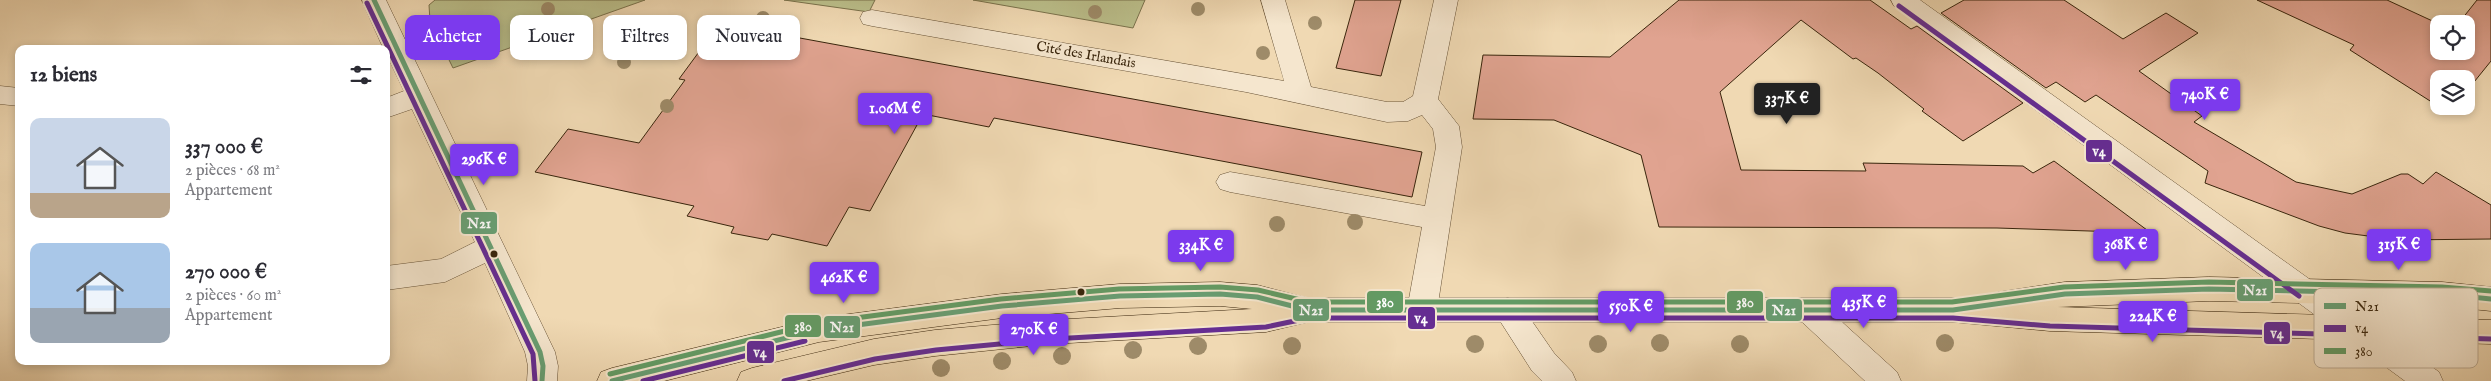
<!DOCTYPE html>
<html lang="fr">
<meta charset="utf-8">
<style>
body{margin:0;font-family:"IM FELL English",serif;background:#f7f7f7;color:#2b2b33;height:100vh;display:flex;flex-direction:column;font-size:19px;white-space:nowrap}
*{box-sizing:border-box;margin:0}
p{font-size:16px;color:#7c7c81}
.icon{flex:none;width:28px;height:28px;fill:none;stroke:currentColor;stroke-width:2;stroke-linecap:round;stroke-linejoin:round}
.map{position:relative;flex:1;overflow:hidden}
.side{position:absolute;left:15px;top:45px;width:375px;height:320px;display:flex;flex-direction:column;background:#fff;border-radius:10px;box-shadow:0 2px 8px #0003}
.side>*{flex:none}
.guide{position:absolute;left:405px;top:15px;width:475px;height:45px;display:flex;gap:10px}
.fabs{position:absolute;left:2430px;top:15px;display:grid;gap:10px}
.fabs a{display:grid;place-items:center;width:45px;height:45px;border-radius:10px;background:#fff;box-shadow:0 2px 8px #0003;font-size:25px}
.price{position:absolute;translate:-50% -42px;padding:0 11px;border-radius:5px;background:#7c3aed;color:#fff;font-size:16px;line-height:32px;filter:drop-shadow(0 1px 2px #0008)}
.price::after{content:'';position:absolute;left:50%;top:30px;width:15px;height:11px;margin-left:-8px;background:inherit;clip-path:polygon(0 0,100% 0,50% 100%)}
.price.current{background:#222;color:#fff}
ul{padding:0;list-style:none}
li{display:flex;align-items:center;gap:15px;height:125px;padding:0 15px}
li span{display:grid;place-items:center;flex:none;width:140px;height:100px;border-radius:10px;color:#555}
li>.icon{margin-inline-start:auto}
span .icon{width:60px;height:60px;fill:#fffc;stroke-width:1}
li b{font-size:21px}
h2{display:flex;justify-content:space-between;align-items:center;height:60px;padding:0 15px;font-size:21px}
.chip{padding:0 18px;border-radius:10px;background:#fff;box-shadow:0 2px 8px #0003;font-size:18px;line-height:45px}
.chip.current{background:#7c3aed;color:#fff}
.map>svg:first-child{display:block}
.green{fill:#bbbf8b;stroke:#7a724c}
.building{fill:#e0a390;stroke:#39250c}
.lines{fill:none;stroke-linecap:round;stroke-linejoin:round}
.minor-casing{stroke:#675236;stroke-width:1}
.major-casing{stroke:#39250c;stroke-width:1}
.minor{fill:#f5e6ce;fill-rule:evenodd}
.major{fill:#f0d9b3;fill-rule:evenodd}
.bus-1-casing{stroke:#f5e6ce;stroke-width:9}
.bus-2-casing{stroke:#f5e6ce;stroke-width:9}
.bus-3-casing{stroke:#f5e6ce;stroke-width:9}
.bus-1{stroke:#689e73;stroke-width:5}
.bus-2{stroke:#652d92;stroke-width:5}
.bus-3{stroke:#639b64;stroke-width:5}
.tree{fill:#9e8b69}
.bus-dot{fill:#39250c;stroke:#f5e6ce;stroke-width:2}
.labels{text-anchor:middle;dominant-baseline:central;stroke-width:4;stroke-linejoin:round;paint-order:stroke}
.street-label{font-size:14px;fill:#39250c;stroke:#f5e6ce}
.key{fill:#f5e6ce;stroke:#bdac94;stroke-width:1}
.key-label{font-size:14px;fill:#39250c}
.line-badge{stroke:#f5e6ce;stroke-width:2}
.badge-label{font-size:14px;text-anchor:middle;font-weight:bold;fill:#fff}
</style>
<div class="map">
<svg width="2491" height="381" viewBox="0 0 2491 381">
<rect width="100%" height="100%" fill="#f0d9b3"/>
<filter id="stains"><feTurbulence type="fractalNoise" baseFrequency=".004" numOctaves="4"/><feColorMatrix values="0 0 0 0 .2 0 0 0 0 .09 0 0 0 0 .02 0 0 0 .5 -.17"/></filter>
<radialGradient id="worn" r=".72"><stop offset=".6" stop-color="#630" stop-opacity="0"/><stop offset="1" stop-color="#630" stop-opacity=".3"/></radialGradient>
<!-- green -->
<path class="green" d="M 435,0 L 645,0 L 453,68 L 430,21 L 429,5 Z
M 784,0 L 875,0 L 869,12 Z
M 973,0 L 1145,0 L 1133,28 Z"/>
<!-- building -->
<path class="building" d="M 1355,0 L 1401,0 L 1381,76 L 1336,68 Z
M 1679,0 L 1870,0 L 1911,29 L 1917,26 L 2023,103 L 1963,141 L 1922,111 L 1924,109 L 1878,73 L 1856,58 L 1853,59 L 1801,20 L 1720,92 L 1741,170 L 1866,171 L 1863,163 L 2023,166 L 2033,173 L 2054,161 L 2151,233 L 1997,228 L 1659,227 L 1641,155 L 1554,120 L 1473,119 L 1483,55 L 1610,57 Z
M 1964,0 L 2064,0 L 2123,39 L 2166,13 L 2198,33 L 2139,71 L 2202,116 L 2194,122 L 2296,182 L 2352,194 L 2401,174 L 2408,174 L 2423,184 L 2436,172 L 2491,205 L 2491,239 L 2399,240 L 2345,233 L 2319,226 L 2205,183 L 2208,171 L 2096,95 L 2085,102 L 2056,82 L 2046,88 L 1941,13 Z
M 2257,0 L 2387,0 L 2439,24 L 2439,51 L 2466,51 L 2466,24 L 2458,24 L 2477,0 L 2491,0 L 2491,61 L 2466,92 L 2466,79 L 2439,79 L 2439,106 L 2455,106 L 2449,113 L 2350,50 L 2354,45 Z
M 778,34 L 1422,152 L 1412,197 L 994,118 L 989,127 L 923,114 L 870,211 L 849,207 L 827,246 L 772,234 L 768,240 L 731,233 L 734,227 L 687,216 L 694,206 L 535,172 L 568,129 L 639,143 L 685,80 L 679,79 L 707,41 L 766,52 Z"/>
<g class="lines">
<!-- minor casing -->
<g class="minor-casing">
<path id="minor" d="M 362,0 L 386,0 L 555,352 L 558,366 L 557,381 L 527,381 L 528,366 L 525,352 L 485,263 L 445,282 L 386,290 L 386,266 L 441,259 L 475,242 L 412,109 L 386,118 L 386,98 L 404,91 L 386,53 L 386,49 L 384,49 Z
M 1261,0 L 1285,0 L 1311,87 L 1387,102 L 1403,102 L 1413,96 L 1434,0 L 1458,0 L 1438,99 L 1459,126 L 1462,147 L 1437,310 L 1432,319 L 1422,322 L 1412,319 L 1407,310 L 1422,227 L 1230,192 L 1220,189 L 1216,182 L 1220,175 L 1230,172 L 1425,206 L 1436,147 L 1433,129 L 1422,115 L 1408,121 L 1387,122 L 1246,92 L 872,26 L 863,24 L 860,18 L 863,12 L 872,10 L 1284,81 Z
M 1891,0 L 1920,0 L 2439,372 L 2443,381 L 2405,381 L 1894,6 Z
M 0,86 L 19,88 L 19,106 L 0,104 Z
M 1508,298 L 1518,301 L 1554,353 L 1572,372 L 1576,381 L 1542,381 L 1532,371 L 1493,310 L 1498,301 Z
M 1810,299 L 1820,302 L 1897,372 L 1901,381 L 1865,381 L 1800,320 L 1795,311 L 1800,302 Z"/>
</g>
<!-- major casing -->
<g class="major-casing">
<path id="major" d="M 2209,277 L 2442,282 L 2491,287 L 2491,311 L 2442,306 L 2209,301 L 2058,307 L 2491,320 L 2491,344 L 2050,331 L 1953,322 L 1308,322 L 1266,332 L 1051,344 L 935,356 L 874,365 L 806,381 L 737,381 L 741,372 L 752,368 L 874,339 L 935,330 L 1051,320 L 1252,309 L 1220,306 L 1120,308 L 1002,318 L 819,342 L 664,381 L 597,381 L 601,372 L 612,368 L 819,318 L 1002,294 L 1120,284 L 1220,282 L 1257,285 L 1307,298 L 1953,298 L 1986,301 L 1989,295 L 1999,292 L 2065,282 Z"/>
</g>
<!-- minor -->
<use href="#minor" class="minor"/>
<!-- major -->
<use href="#major" class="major"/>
<!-- bus-1 casing -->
<g class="bus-1-casing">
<path id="bus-1" d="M 374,0 L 540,352 L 543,366 L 542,381
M 612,381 L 819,330 L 1002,306 L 1120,296 L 1220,294 L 1257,297 L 1308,310 L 1953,310 L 2065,294 L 2209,289 L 2442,294 L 2491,299"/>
</g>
<!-- bus-2 casing -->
<g class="bus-2-casing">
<path id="bus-2" d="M 367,3 L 533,354 L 535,381
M 1899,6 L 2299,296
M 643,381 L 805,341
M 784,381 L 875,359 L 936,350 L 1052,339 L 1266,327 L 1309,318 L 1953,318 L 2050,326 L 2491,339"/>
</g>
<!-- bus-3 casing -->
<g class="bus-3-casing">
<path id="bus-3" d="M 610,374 L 817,323 L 1001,299 L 1119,289 L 1220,287 L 1258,290 L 1309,302 L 1952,302 L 2064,287 L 2209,282 L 2442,287 L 2491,291"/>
</g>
<!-- bus-1 -->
<use href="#bus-1" class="bus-1"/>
<!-- bus-2 -->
<use href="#bus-2" class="bus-2"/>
<!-- bus-3 -->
<use href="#bus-3" class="bus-3"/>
</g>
<!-- trees -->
<g class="tree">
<circle cx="548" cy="9" r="7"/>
<circle cx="1198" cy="9" r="7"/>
<circle cx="1095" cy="12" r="7"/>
<circle cx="763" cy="18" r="7"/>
<circle cx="1315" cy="23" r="7"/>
<circle cx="465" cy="25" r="7"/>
<circle cx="457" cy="47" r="7"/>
<circle cx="1263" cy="53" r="7"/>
<circle cx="624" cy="62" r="7"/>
<circle cx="667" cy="106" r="7"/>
<circle cx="1355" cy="222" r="8"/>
<circle cx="1277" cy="224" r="8"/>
<circle cx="1660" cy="343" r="9"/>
<circle cx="1945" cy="343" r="9"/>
<circle cx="1475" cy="344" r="9"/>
<circle cx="1598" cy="344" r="9"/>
<circle cx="1740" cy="344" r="9"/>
<circle cx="1198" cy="346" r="9"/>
<circle cx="1292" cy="346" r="9"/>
<circle cx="1133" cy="350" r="9"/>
<circle cx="1062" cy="356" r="9"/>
<circle cx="1002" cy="361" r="9"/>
<circle cx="941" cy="368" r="9"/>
</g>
<!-- markers -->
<g class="bus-dot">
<circle cx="494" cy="254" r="4.5"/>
<circle cx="1081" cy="292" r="4.5"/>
</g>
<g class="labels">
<!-- street labels -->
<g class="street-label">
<text transform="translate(1086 55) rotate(10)">Cité des Irlandais</text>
</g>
</g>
<!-- legend -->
<rect x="2314" y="288" width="164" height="80" rx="8" class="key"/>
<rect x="2324" y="303" width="22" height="6" fill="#689e73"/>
<rect x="2324" y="325" width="22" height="7" fill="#652d92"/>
<rect x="2324" y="348" width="22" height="6" fill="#639b64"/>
<g class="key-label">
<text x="2355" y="311">N21</text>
<text x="2355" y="333">v4</text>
<text x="2355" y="356">380</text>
</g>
<g class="line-badge">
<rect x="2085" y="139" width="28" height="24" rx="5" fill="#652d92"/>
<rect x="460" y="211" width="38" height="24" rx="5" fill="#689e73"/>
<rect x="2236" y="278" width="38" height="24" rx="5" fill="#689e73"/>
<rect x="1366" y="290" width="38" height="24" rx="5" fill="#639b64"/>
<rect x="1726" y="290" width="38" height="24" rx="5" fill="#639b64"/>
<rect x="1292" y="298" width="38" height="24" rx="5" fill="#689e73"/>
<rect x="1765" y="298" width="38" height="24" rx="5" fill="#689e73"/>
<rect x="1407" y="306" width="29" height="24" rx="5" fill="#652d92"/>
<rect x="784" y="314" width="38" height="24" rx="5" fill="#639b64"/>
<rect x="823" y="315" width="38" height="24" rx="5" fill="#689e73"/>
<rect x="2263" y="321" width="28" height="24" rx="5" fill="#652d92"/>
<rect x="746" y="340" width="29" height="24" rx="5" fill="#652d92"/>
</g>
<g class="badge-label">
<text x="2099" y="156">v4</text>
<text x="479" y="228">N21</text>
<text x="2255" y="295">N21</text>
<text x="1385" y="307">380</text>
<text x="1745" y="307">380</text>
<text x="1311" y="315">N21</text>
<text x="1784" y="315">N21</text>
<text x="1421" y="323">v4</text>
<text x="803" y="331">380</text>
<text x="842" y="332">N21</text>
<text x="2277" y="338">v4</text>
<text x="760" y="357">v4</text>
</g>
<rect width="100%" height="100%" filter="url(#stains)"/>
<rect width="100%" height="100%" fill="url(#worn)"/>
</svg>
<div class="fabs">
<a><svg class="icon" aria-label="locate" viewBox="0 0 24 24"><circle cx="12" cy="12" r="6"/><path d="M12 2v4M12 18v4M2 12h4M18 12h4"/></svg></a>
<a><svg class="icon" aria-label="layers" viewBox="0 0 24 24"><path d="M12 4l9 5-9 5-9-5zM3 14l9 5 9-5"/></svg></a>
</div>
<b class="price" style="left:2205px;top:121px">740K €</b>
<b class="price current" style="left:1787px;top:125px">337K €</b>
<b class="price" style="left:895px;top:135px">1.06M €</b>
<b class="price" style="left:484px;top:186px">296K €</b>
<b class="price" style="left:2126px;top:271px">368K €</b>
<b class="price" style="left:2399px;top:271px">315K €</b>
<b class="price" style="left:1201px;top:272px">334K €</b>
<b class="price" style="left:844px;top:304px">462K €</b>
<b class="price" style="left:1864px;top:329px">435K €</b>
<b class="price" style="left:1631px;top:333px">550K €</b>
<b class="price" style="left:2153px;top:343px">224K €</b>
<b class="price" style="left:1034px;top:356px">270K €</b>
<div class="guide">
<a class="chip current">Acheter</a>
<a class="chip">Louer</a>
<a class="chip">Filtres</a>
<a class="chip">Nouveau</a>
</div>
<section class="side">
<h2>12 biens<svg class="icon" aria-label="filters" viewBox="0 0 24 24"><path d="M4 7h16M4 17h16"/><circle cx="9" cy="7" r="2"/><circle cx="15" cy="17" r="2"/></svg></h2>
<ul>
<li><span style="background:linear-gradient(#c9d6e8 75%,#b9a48a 0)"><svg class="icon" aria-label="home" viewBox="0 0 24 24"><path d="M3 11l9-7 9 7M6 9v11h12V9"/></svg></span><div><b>337 000 €</b><p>2 pièces · 68 m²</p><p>Appartement</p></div></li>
<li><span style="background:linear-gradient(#a9c7e8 65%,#9aa5b1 0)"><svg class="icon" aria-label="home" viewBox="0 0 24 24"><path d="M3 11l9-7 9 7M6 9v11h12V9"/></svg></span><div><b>270 000 €</b><p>2 pièces · 60 m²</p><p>Appartement</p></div></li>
</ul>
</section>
</div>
